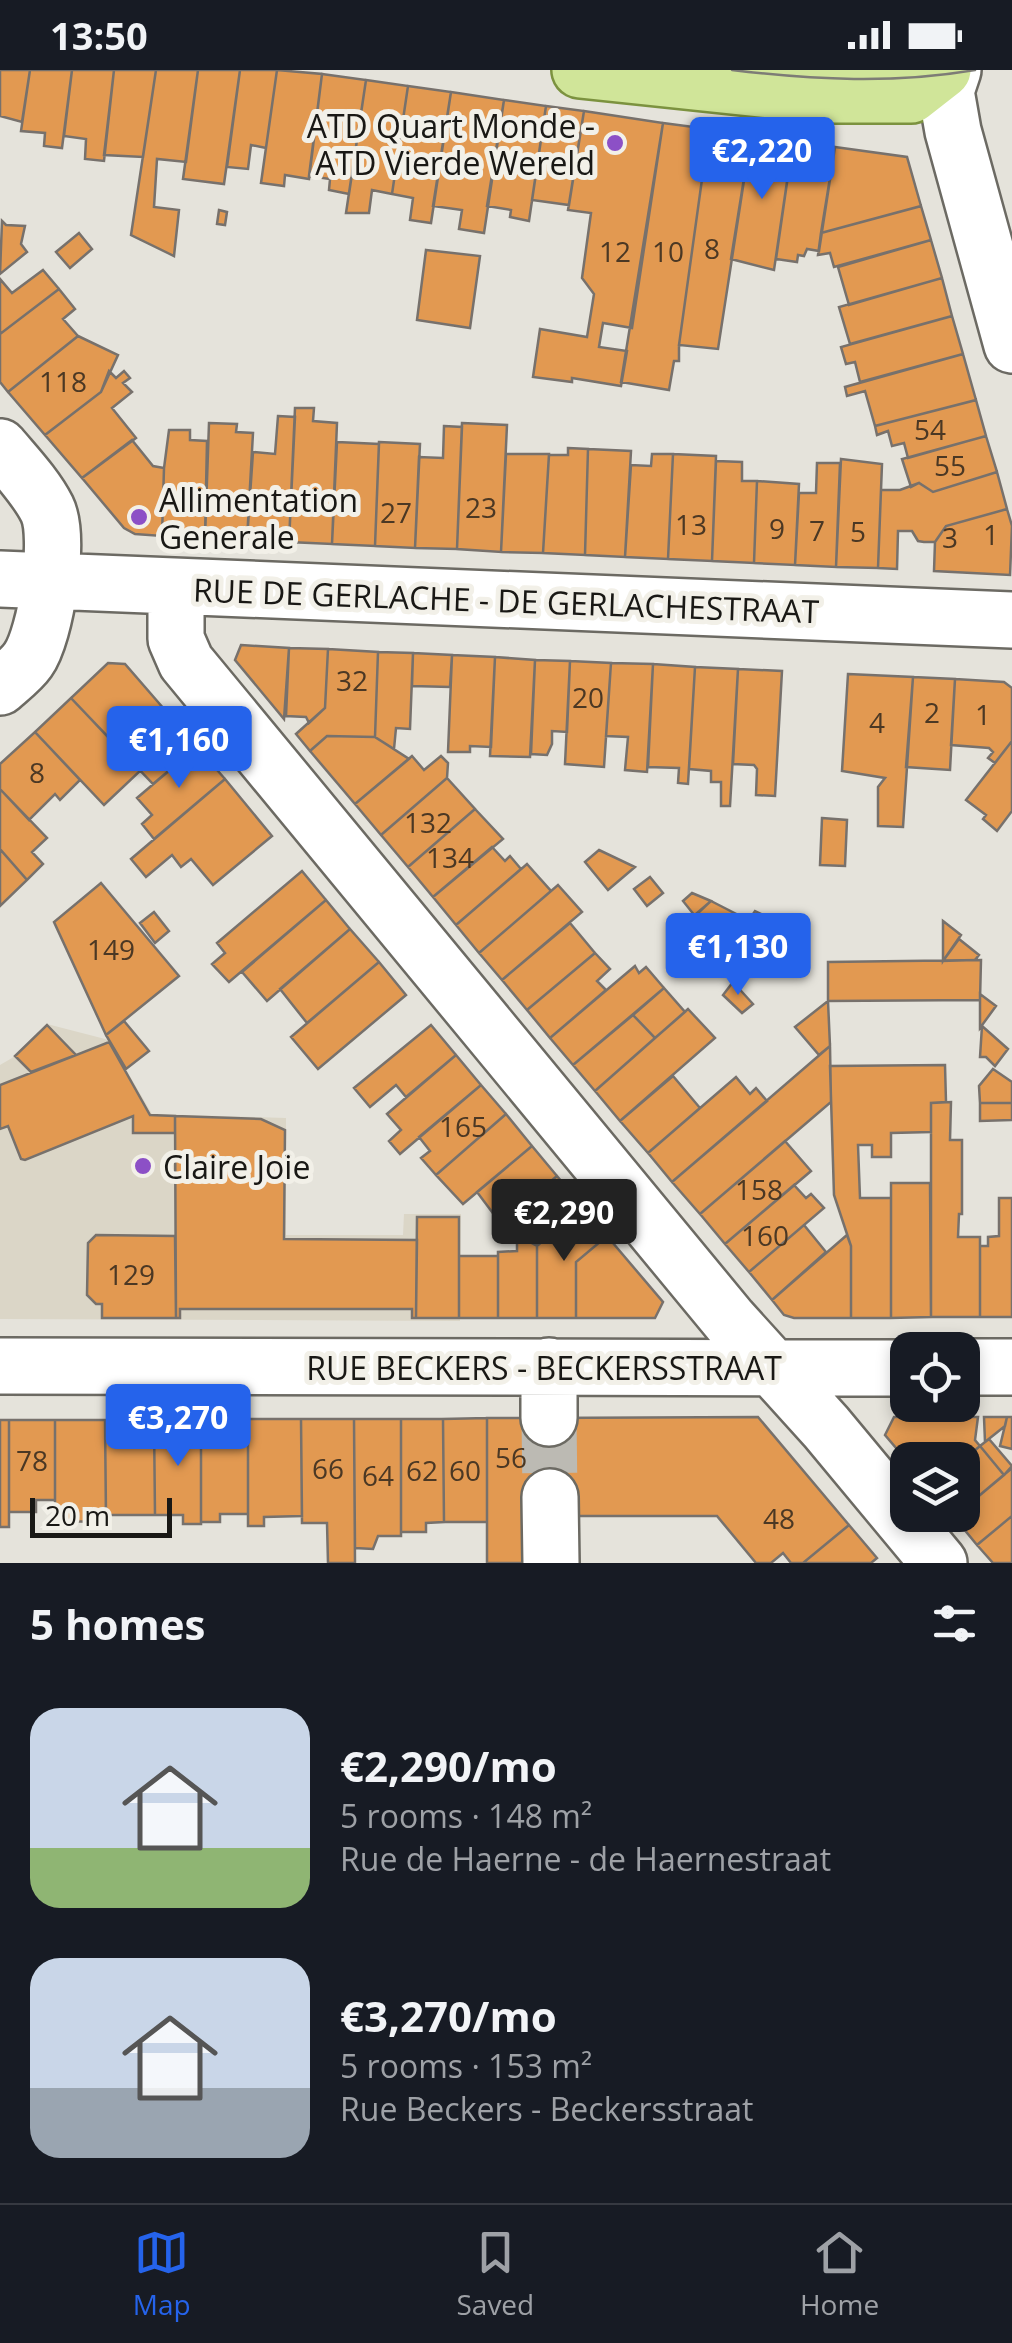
<!DOCTYPE html>
<meta charset="utf-8">
<style>
body{margin:0;font-family:"Open Sans",sans-serif;background:#20242c;color:#f1f3f6;height:100vh;display:flex;flex-direction:column;font-size:38px;white-space:nowrap}
*{box-sizing:border-box;margin:0}
p{font-size:32px;color:#9ea1a6}
.icon{flex:none;width:55px;height:55px;fill:none;stroke:currentColor;stroke-width:2;stroke-linecap:round;stroke-linejoin:round}
.map{position:relative;height:1493px;overflow:hidden}
.side{display:flex;flex-direction:column;background:#171b24;flex:1}
.side>*{flex:none}
.controls{position:absolute;left:890px;top:1262px;display:grid;gap:20px}
.controls a{display:grid;place-items:center;width:90px;height:90px;border-radius:20px;background:#171b24;box-shadow:0 5px 15px #0003;font-size:50px}
.scale{position:absolute;left:30px;bottom:25px;width:142px;box-sizing:border-box;padding-left:10px;border:5px solid #191815;border-top:0;font-size:28px;line-height:35px;white-space:nowrap;color:#191815;-webkit-text-stroke:8px #f2f0e8;paint-order:stroke}
.price{position:absolute;translate:-50% -85px;padding:0 22px;border-radius:10px;background:#2563eb;color:#fff;font-size:32px;line-height:65px;filter:drop-shadow(0 2px 5px #0008)}
.price::after{content:'';position:absolute;left:50%;top:60px;width:30px;height:22px;margin-left:-15px;background:inherit;clip-path:polygon(0 0,100% 0,50% 100%)}
.price.selected{background:#222;color:#fff}
ul{padding:0;list-style:none}
li{display:flex;align-items:center;gap:30px;height:250px;padding:0 30px}
li span{display:grid;place-items:center;flex:none;width:280px;height:200px;border-radius:30px;color:#555}
li>.icon{margin-inline-start:auto}
span .icon{width:120px;height:120px;fill:#fffc;stroke-width:1}
li b{font-size:42px}
h2{display:flex;justify-content:space-between;align-items:center;height:120px;padding:0 30px;font-size:42px}
.status{display:flex;justify-content:space-between;align-items:center;height:70px;padding:0 50px;background:#171b24;direction:ltr}
.status svg{height:28px;fill:currentColor}
.tabs{display:flex;justify-content:space-around;align-items:center;height:140px;border-top:2px solid #363941;background:#171b24;font-size:28px;color:#9ea1a6}
.tabs a{display:grid;justify-items:center;gap:5px}
.tabs .selected{color:#2563eb}
.map>svg:first-child{display:block}
.built{fill:#dbd6c7}
.building{fill:#e29951;stroke:#77716c;stroke-width:2.5}
.lines{fill:none;stroke-linecap:round;stroke-linejoin:round}
.minor-tunnel{stroke:#bcbab3;stroke-width:55;stroke-dasharray:55 28;stroke-linecap:butt}
.minor-casing{stroke:#6c6a63;stroke-width:60}
.major-casing{stroke:#7c923f;stroke-width:60}
.minor{stroke:#fff;stroke-width:55}
.major{stroke:#d0e599;stroke-width:55}
.tram{stroke:#7d7c76;stroke-width:2.5}
.poi-dot{fill:#8c50c6;stroke:#f2f0e8;stroke-width:4}
.labels{text-anchor:middle;dominant-baseline:central;stroke-width:10;stroke-linejoin:round;paint-order:stroke}
.number-label{font-size:28px;fill:#4b3824}
.poi-label{font-size:32px;fill:#191815;stroke:#f2f0e8;text-anchor:start}
.street-label{font-size:32px;fill:#191815;stroke:#f2f0e8}
</style>
<div class="status"><b>13:50</b><svg viewBox="0 0 49 12"><path d="M0 12V9h3v3zM5 12V6h3v6zM10 12V3h3v9zM15 12V0h3v12zM26 1h20v11H26zM47 4h2v5h-2z"/></svg></div>
<div class="map">
<svg width="1012" height="1493" viewBox="0 0 1012 1493">
<rect width="100%" height="100%" fill="#e5e3db"/>
<!-- built -->
<path class="built" d="M 47,954 L 109,970 L 152,1044 L 286,1048 L 286,1165 L 403,1165 L 404,1144 L 461,1144 L 460,1251 L 0,1249 L 0,995 L 12,988 Z"/>
<!-- building -->
<path class="building" d="M 0,0 L 30,0 L 22,52 L 0,46 Z
M 30,0 L 72,0 L 62,78 L 44,76 L 45,63 L 21,61 Z
M 72,0 L 114,0 L 104,91 L 85,89 L 86,69 L 64,66 Z
M 114,0 L 156,0 L 143,87 L 104,85 Z
M 156,0 L 198,0 L 186,92 L 157,89 L 154,137 L 179,140 L 174,186 L 131,165 Z
M 198,0 L 240,0 L 224,114 L 183,109 Z
M 240,0 L 277,0 L 266,78 L 251,75 L 248,99 L 227,97 Z
M 277,0 L 322,4 L 309,109 L 285,105 L 284,116 L 261,113 Z
M 322,4 L 366,10 L 349,124 L 329,120 L 330,109 L 309,106 Z
M 366,10 L 408,16 L 392,124 L 372,120 L 369,143 L 346,143 Z
M 408,16 L 451,22 L 431,153 L 410,150 L 413,128 L 392,124 Z
M 451,22 L 504,30 L 484,163 L 459,159 L 462,140 L 433,136 Z
M 504,30 L 546,36 L 529,151 L 510,147 L 511,140 L 487,136 Z
M 546,36 L 584,41 L 569,135 L 532,130 Z
M 584,41 L 663,53 L 632,258 L 603,253 L 599,277 L 627,281 L 621,316 L 572,308 L 572,312 L 533,307 L 540,259 L 587,267 L 594,224 L 582,208 L 591,143 L 568,140 Z
M 663,53 L 709,59 L 679,275 L 679,291 L 674,291 L 669,320 L 621,312 Z
M 709,59 L 751,65 L 718,279 L 679,275 Z
M 751,65 L 793,71 L 774,200 L 731,189 Z
M 793,71 L 835,77 L 819,181 L 807,179 L 804,186 L 798,185 L 797,192 L 776,189 Z
M 835,77 L 907,87 L 921,136 L 821,163 Z
M 921,136 L 931,170 L 834,197 L 830,183 L 818,185 L 821,163 Z
M 219,140 L 227,142 L 225,155 L 217,154 Z
M 2,151 L 6,155 L 25,156 L 21,174 L 27,182 L 0,204 Z
M 79,163 L 92,179 L 70,198 L 56,182 Z
M 931,170 L 942,208 L 849,235 L 838,197 Z
M 426,180 L 480,186 L 470,258 L 417,250 Z
M 43,200 L 59,219 L 0,264 L 0,209 L 12,223 Z
M 942,208 L 952,246 L 850,274 L 839,237 Z
M 59,219 L 75,239 L 63,249 L 78,266 L 8,322 L 0,312 L 0,264 Z
M 952,246 L 963,284 L 860,312 L 855,292 L 846,294 L 841,277 Z
M 78,266 L 118,285 L 101,322 L 45,365 L 8,322 Z
M 963,284 L 976,330 L 875,356 L 865,321 L 847,326 L 845,317 Z
M 109,301 L 116,308 L 124,301 L 130,308 L 123,313 L 132,322 L 112,338 L 136,368 L 82,408 L 45,365 L 101,322 Z
M 976,330 L 986,366 L 908,388 L 904,373 L 892,376 L 888,361 L 877,365 L 875,356 Z
M 295,338 L 314,338 L 313,351 L 337,353 L 332,474 L 289,472 Z
M 278,346 L 295,347 L 289,472 L 247,470 L 253,382 L 275,384 Z
M 209,353 L 237,354 L 236,362 L 253,363 L 247,470 L 205,468 Z
M 462,353 L 507,355 L 501,482 L 457,479 Z
M 444,356 L 462,357 L 457,479 L 415,478 L 419,387 L 443,388 Z
M 169,360 L 190,360 L 190,370 L 207,371 L 205,468 L 162,466 L 164,398 Z
M 986,366 L 997,402 L 933,422 L 919,413 L 911,417 L 902,389 Z
M 132,370 L 153,396 L 164,398 L 162,466 L 135,464 L 124,458 L 82,408 Z
M 337,372 L 379,374 L 375,476 L 332,474 Z
M 379,372 L 420,374 L 415,478 L 375,476 Z
M 568,378 L 588,379 L 585,485 L 543,483 L 549,385 L 568,385 Z
M 588,379 L 631,381 L 625,487 L 585,485 Z
M 506,384 L 549,384 L 543,483 L 501,482 Z
M 652,384 L 673,384 L 668,489 L 625,487 L 631,395 L 651,396 Z
M 673,384 L 716,386 L 712,491 L 668,489 Z
M 841,389 L 882,394 L 878,498 L 836,497 Z
M 716,391 L 742,392 L 742,411 L 757,411 L 754,493 L 712,491 Z
M 817,393 L 840,393 L 836,497 L 795,495 L 799,423 L 816,423 Z
M 997,402 L 1007,439 L 946,456 L 935,472 L 924,472 L 918,471 L 912,461 L 898,461 L 897,499 L 878,498 L 881,420 L 900,420 L 919,413 L 933,422 Z
M 757,411 L 799,414 L 795,495 L 754,493 Z
M 1007,439 L 1012,456 L 1010,505 L 934,501 L 935,472 L 946,456 Z
M 241,575 L 289,578 L 284,649 L 235,590 Z
M 289,578 L 328,579 L 325,638 L 309,653 L 306,647 L 286,646 Z
M 328,579 L 378,582 L 375,667 L 327,666 L 310,681 L 296,664 L 325,638 Z
M 378,582 L 413,583 L 410,659 L 396,658 L 394,679 L 375,667 Z
M 413,583 L 452,585 L 450,617 L 412,616 Z
M 452,585 L 495,587 L 491,677 L 470,676 L 470,682 L 448,682 Z
M 495,587 L 535,590 L 530,687 L 490,686 Z
M 535,590 L 570,591 L 567,662 L 552,661 L 552,674 L 547,685 L 531,684 Z
M 570,591 L 611,593 L 604,697 L 565,694 Z
M 108,593 L 125,594 L 197,677 L 153,714 L 71,628 Z
M 611,593 L 653,594 L 647,702 L 625,700 L 628,667 L 606,666 Z
M 653,594 L 695,597 L 688,714 L 678,713 L 679,698 L 648,697 Z
M 695,597 L 738,599 L 730,736 L 721,736 L 721,712 L 711,712 L 711,701 L 689,699 Z
M 738,599 L 782,601 L 775,726 L 756,725 L 757,699 L 754,695 L 733,694 Z
M 848,604 L 913,607 L 903,757 L 878,756 L 878,717 L 885,708 L 842,701 Z
M 913,607 L 955,609 L 950,700 L 906,697 Z
M 955,609 L 1004,612 L 1012,618 L 1012,671 L 995,693 L 988,688 L 993,682 L 989,678 L 951,675 Z
M 71,628 L 140,701 L 104,735 L 35,662 Z
M 35,662 L 80,710 L 60,730 L 55,724 L 29,750 L 0,719 L 0,694 Z
M 327,666 L 375,667 L 409,689 L 355,734 L 310,681 Z
M 1012,671 L 1012,741 L 997,761 L 983,749 L 986,745 L 966,730 Z
M 197,677 L 225,709 L 154,769 L 142,754 L 152,745 L 137,728 Z
M 412,686 L 424,700 L 441,686 L 448,693 L 447,708 L 381,765 L 355,734 Z
M 447,708 L 475,739 L 408,797 L 381,765 Z
M 225,709 L 272,766 L 213,815 L 191,789 L 181,797 L 172,785 L 146,807 L 131,789 Z
M 0,719 L 47,768 L 32,782 L 43,794 L 27,810 L 0,779 Z
M 475,739 L 503,769 L 433,827 L 408,797 Z
M 822,748 L 847,750 L 845,796 L 820,795 Z
M 492,777 L 505,791 L 510,786 L 521,799 L 456,855 L 433,827 Z
M 0,779 L 27,810 L 0,836 Z
M 599,780 L 635,797 L 608,820 L 585,792 Z
M 527,794 L 551,821 L 479,883 L 456,855 Z
M 302,801 L 326,830 L 229,912 L 212,894 L 225,883 L 217,873 Z
M 650,807 L 663,823 L 647,836 L 634,819 Z
M 101,813 L 179,906 L 106,965 L 54,852 Z
M 558,815 L 582,842 L 502,910 L 479,883 Z
M 692,823 L 711,831 L 695,846 L 683,831 Z
M 326,830 L 350,859 L 267,931 L 242,902 Z
M 711,831 L 746,849 L 720,872 L 696,844 Z
M 755,841 L 779,853 L 773,861 L 749,850 Z
M 154,842 L 169,861 L 155,873 L 140,853 Z
M 746,849 L 777,862 L 741,893 L 721,870 Z
M 943,851 L 961,865 L 943,891 Z
M 570,853 L 595,883 L 527,940 L 502,910 Z
M 350,859 L 379,892 L 307,953 L 280,919 Z
M 959,869 L 979,885 L 975,890 L 943,891 Z
M 595,883 L 610,899 L 597,911 L 606,920 L 550,968 L 527,940 Z
M 981,890 L 980,930 L 828,931 L 828,892 Z
M 379,892 L 406,925 L 318,999 L 291,967 Z
M 635,896 L 639,903 L 646,897 L 664,918 L 573,995 L 550,968 Z
M 733,912 L 753,934 L 742,943 L 723,925 Z
M 664,918 L 685,942 L 655,968 L 633,945 Z
M 980,924 L 996,936 L 980,958 Z
M 828,931 L 830,976 L 819,985 L 795,957 Z
M 688,939 L 715,968 L 620,1051 L 595,1021 Z
M 633,945 L 655,968 L 595,1021 L 573,995 Z
M 124,951 L 149,981 L 126,999 L 106,965 Z
M 47,955 L 76,985 L 31,1002 L 15,986 Z
M 431,955 L 456,985 L 406,1027 L 396,1015 L 370,1037 L 354,1018 Z
M 982,956 L 1008,979 L 995,996 L 986,987 L 980,987 Z
M 109,972 L 150,1045 L 175,1046 L 175,1063 L 133,1063 L 133,1046 L 25,1090 L 21,1089 L 8,1056 L 0,1059 L 0,1015 Z
M 830,976 L 831,1032 L 700,1144 L 672,1112 Z
M 456,985 L 481,1015 L 400,1084 L 389,1071 L 401,1060 L 387,1044 Z
M 945,995 L 946,1032 L 931,1033 L 931,1062 L 891,1063 L 891,1087 L 872,1087 L 872,1075 L 858,1075 L 860,1128 L 891,1128 L 891,1248 L 851,1248 L 851,1176 L 834,1125 L 830,996 Z
M 993,999 L 1012,1012 L 1012,1033 L 980,1033 L 979,1016 Z
M 673,1006 L 700,1038 L 648,1083 L 620,1051 Z
M 736,1007 L 750,1024 L 756,1018 L 767,1031 L 672,1112 L 648,1083 Z
M 481,1015 L 506,1044 L 436,1105 L 421,1088 L 430,1081 L 419,1067 Z
M 951,1032 L 950,1070 L 962,1070 L 962,1144 L 959,1144 L 958,1167 L 980,1167 L 980,1247 L 931,1247 L 931,1033 Z
M 980,1033 L 1012,1033 L 1012,1050 L 980,1051 Z
M 506,1044 L 532,1076 L 463,1134 L 436,1105 Z
M 175,1046 L 261,1049 L 285,1060 L 284,1169 L 417,1170 L 416,1248 L 412,1248 L 412,1239 L 180,1239 L 180,1248 L 176,1248 Z
M 785,1071 L 811,1101 L 725,1174 L 700,1144 Z
M 532,1076 L 557,1106 L 501,1154 L 477,1122 Z
M 557,1106 L 582,1136 L 537,1176 L 513,1144 Z
M 891,1113 L 930,1113 L 931,1247 L 891,1248 Z
M 794,1115 L 806,1128 L 811,1124 L 824,1138 L 749,1202 L 725,1174 Z
M 999,1128 L 1012,1128 L 1012,1247 L 980,1247 L 980,1176 L 988,1176 L 988,1167 L 999,1166 Z
M 582,1136 L 607,1166 L 576,1192 L 576,1248 L 537,1248 L 537,1176 Z
M 417,1147 L 459,1147 L 459,1248 L 416,1248 Z
M 804,1155 L 826,1182 L 772,1230 L 749,1202 Z
M 96,1165 L 175,1166 L 176,1248 L 102,1248 L 102,1234 L 96,1234 L 87,1225 L 88,1173 Z
M 517,1165 L 537,1176 L 537,1248 L 498,1248 L 498,1182 L 517,1181 Z
M 847,1165 L 851,1176 L 851,1248 L 794,1248 L 784,1245 L 772,1230 Z
M 607,1166 L 663,1232 L 655,1248 L 576,1248 L 576,1192 Z
M 459,1186 L 498,1186 L 498,1248 L 459,1248 Z
M 758,1347 L 849,1455 L 803,1493 L 791,1493 L 783,1483 L 771,1493 L 756,1493 L 717,1446 L 567,1446 L 535,1426 L 535,1348 Z
M 894,1347 L 978,1347 L 975,1370 L 980,1376 L 962,1391 L 908,1392 L 885,1365 Z
M 984,1347 L 1007,1347 L 1005,1356 L 985,1372 Z
M 1007,1347 L 1012,1347 L 1012,1379 L 1000,1376 Z
M 487,1348 L 535,1348 L 535,1493 L 487,1493 Z
M 487,1348 L 487,1452 L 444,1452 L 443,1349 Z
M 248,1349 L 301,1349 L 302,1446 L 264,1447 L 264,1456 L 248,1456 Z
M 248,1349 L 248,1444 L 220,1444 L 220,1452 L 201,1452 L 201,1350 Z
M 301,1349 L 354,1349 L 355,1493 L 328,1493 L 327,1453 L 302,1453 Z
M 354,1349 L 401,1349 L 401,1466 L 378,1466 L 373,1479 L 355,1478 Z
M 401,1349 L 443,1349 L 444,1452 L 426,1453 L 426,1462 L 401,1462 Z
M 0,1350 L 9,1350 L 9,1457 L 0,1457 Z
M 9,1350 L 55,1350 L 55,1430 L 36,1430 L 36,1442 L 9,1442 Z
M 55,1350 L 105,1350 L 106,1452 L 55,1451 Z
M 105,1350 L 154,1350 L 155,1445 L 106,1445 Z
M 154,1350 L 201,1350 L 201,1454 L 183,1454 L 183,1445 L 155,1445 Z
M 989,1369 L 1012,1396 L 1004,1405 L 980,1376 Z
M 980,1376 L 1004,1405 L 962,1440 L 962,1391 Z
M 1012,1398 L 1012,1446 L 977,1475 L 954,1447 L 962,1445 L 962,1440 Z
M 1012,1446 L 1012,1493 L 993,1493 L 977,1475 Z
M 849,1455 L 877,1488 L 871,1493 L 803,1493 Z"/>
<g class="lines">
<!-- minor-tunnel -->
<path class="minor-tunnel" d="M 549,1348 L 550,1427"/>
<!-- minor casing -->
<g class="minor-casing">
<path id="minor" d="M 953,0 L 946,21 L 953,61 L 1012,275
M 0,377 C 16,396 36,417 47,439 C 61,467 46,565 28,590 C 21,600 9,609 0,617
M 0,509 L 1012,550
M 176,518 L 176,569 L 186,592 L 730,1251 L 826,1357 L 939,1493
M 0,1296 L 908,1298
M 549,1296 L 549,1348
M 962,1297 L 1012,1297
M 550,1427 L 551,1493"/>
</g>
<!-- major casing -->
<g class="major-casing">
<path id="major" d="M 580,0 L 818,25 L 911,25 L 943,0"/>
</g>
<!-- minor -->
<use href="#minor" class="minor"/>
<!-- major -->
<use href="#major" class="major"/>
<!-- tram -->
<path class="tram" d="M 732,0 C 814,10 894,14 975,0"/>
</g>
<!-- markers -->
<g class="poi-dot">
<circle cx="615" cy="73" r="10"/>
<circle cx="139" cy="447" r="10"/>
<circle cx="143" cy="1096" r="10"/>
</g>
<g class="labels">
<!-- number labels -->
<g class="number-label">
<text x="712" y="178">8</text>
<text x="615" y="181">12</text>
<text x="668" y="181">10</text>
<text x="63" y="311">118</text>
<text x="930" y="359">54</text>
<text x="950" y="395">55</text>
<text x="481" y="437">23</text>
<text x="396" y="442">27</text>
<text x="691" y="454">13</text>
<text x="777" y="458">9</text>
<text x="817" y="460">7</text>
<text x="858" y="461">5</text>
<text x="991" y="464">1</text>
<text x="950" y="467">3</text>
<text x="352" y="610">32</text>
<text x="588" y="627">20</text>
<text x="932" y="642">2</text>
<text x="983" y="644">1</text>
<text x="877" y="652">4</text>
<text x="37" y="702">8</text>
<text x="428" y="752">132</text>
<text x="450" y="787">134</text>
<text x="111" y="879">149</text>
<text x="463" y="1056">165</text>
<text x="759" y="1119">158</text>
<text x="765" y="1165">160</text>
<text x="131" y="1204">129</text>
<text x="511" y="1387">56</text>
<text x="32" y="1390">78</text>
<text x="328" y="1398">66</text>
<text x="422" y="1400">62</text>
<text x="465" y="1400">60</text>
<text x="378" y="1405">64</text>
<text x="779" y="1448">48</text>
</g>
<!-- poi labels -->
<g class="poi-label">
<text x="595" y="55" text-anchor="end">ATD Quart Monde -<tspan x="595" dy="37">ATD Vierde Wereld</tspan></text>
<text x="159" y="429">Allimentation<tspan x="159" dy="37">Generale</tspan></text>
<text x="163" y="1096">Claire Joie</text>
</g>
<!-- street labels -->
<g class="street-label">
<text transform="translate(506 530) rotate(2)">RUE DE GERLACHE - DE GERLACHESTRAAT</text>
<text x="544" y="1297">RUE BECKERS - BECKERSSTRAAT</text>
</g>
</g>
</svg>
<div class="controls">
<a><svg class="icon" aria-label="locate" viewBox="0 0 24 24"><circle cx="12" cy="12" r="6"/><path d="M12 2v4M12 18v4M2 12h4M18 12h4"/></svg></a>
<a><svg class="icon" aria-label="layers" viewBox="0 0 24 24"><path d="M12 4l9 5-9 5-9-5zM3 14l9 5 9-5"/></svg></a>
</div>
<div class="scale">20 m</div>
<b class="price" style="left:762px;top:132px">€2,220</b>
<b class="price" style="left:179px;top:721px">€1,160</b>
<b class="price" style="left:738px;top:928px">€1,130</b>
<b class="price selected" style="left:564px;top:1194px">€2,290</b>
<b class="price" style="left:178px;top:1399px">€3,270</b>
</div>
<section class="side">
<h2>5 homes<svg class="icon" aria-label="filters" viewBox="0 0 24 24"><path d="M4 7h16M4 17h16"/><circle cx="9" cy="7" r="2"/><circle cx="15" cy="17" r="2"/></svg></h2>
<ul>
<li><span style="background:linear-gradient(#c9d6e8 70%,#8fb573 0)"><svg class="icon" aria-label="home" viewBox="0 0 24 24"><path d="M3 11l9-7 9 7M6 9v11h12V9"/></svg></span><div><b>€2,290/mo</b><p>5 rooms · 148 m²</p><p>Rue de Haerne - de Haernestraat</p></div></li>
<li><span style="background:linear-gradient(#c9d6e8 65%,#9aa5b1 0)"><svg class="icon" aria-label="home" viewBox="0 0 24 24"><path d="M3 11l9-7 9 7M6 9v11h12V9"/></svg></span><div><b>€3,270/mo</b><p>5 rooms · 153 m²</p><p>Rue Beckers - Beckersstraat</p></div></li>
</ul>
</section>
<nav class="tabs">
<a class="selected"><svg class="icon" aria-label="map" viewBox="0 0 24 24"><path d="M3 6l6-2 6 2 6-2v14l-6 2-6-2-6 2zM9 4v14M15 6v14"/></svg>Map</a>
<a><svg class="icon" aria-label="saved" viewBox="0 0 24 24"><path d="M7 4h10v16l-5-4-5 4z"/></svg>Saved</a>
<a><svg class="icon" aria-label="home" viewBox="0 0 24 24"><path d="M3 11l9-7 9 7M6 9v11h12V9"/></svg>Home</a>
</nav>
